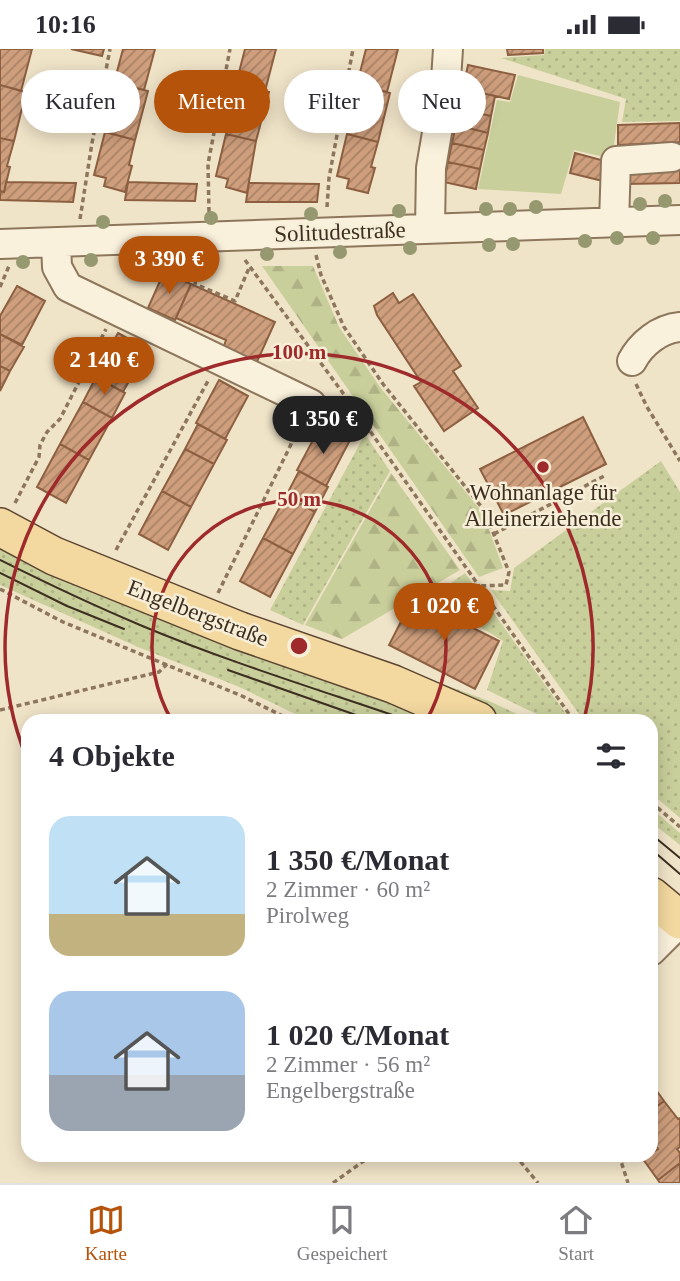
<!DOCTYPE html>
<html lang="de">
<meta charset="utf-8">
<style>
body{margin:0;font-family:Georgia,serif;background:#f7f7f7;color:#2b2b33;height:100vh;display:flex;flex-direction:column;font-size:26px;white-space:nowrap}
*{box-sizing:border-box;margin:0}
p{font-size:23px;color:#7c7c81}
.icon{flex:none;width:38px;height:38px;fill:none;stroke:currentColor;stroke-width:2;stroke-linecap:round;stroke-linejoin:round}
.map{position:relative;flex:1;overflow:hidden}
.sheet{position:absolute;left:21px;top:665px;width:637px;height:448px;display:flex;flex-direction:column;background:#fff;border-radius:21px;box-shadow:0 4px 18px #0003}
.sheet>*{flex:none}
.guide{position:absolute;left:21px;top:21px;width:639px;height:63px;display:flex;gap:14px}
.price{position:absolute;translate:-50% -60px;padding:0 16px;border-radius:24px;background:#b45309;color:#fff;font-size:23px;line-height:46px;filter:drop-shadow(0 2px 4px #0008)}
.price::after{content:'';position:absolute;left:50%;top:42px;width:21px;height:16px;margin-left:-10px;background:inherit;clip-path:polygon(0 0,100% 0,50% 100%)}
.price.current{background:#222;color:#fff}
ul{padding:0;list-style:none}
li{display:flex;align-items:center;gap:21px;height:175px;padding:0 28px}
li span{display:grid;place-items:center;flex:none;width:196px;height:140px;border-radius:21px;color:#555}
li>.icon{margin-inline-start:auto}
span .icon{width:84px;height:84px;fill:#fffc;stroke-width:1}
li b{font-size:30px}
h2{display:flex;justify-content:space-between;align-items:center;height:84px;padding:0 28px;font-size:30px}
.pill{padding:0 24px;border-radius:32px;background:#fff;box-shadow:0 4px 18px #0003;font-size:24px;line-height:63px}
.pill.current{background:#b45309;color:#fff}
.status{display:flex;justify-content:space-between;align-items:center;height:49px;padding:0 35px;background:#fff;direction:ltr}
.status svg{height:19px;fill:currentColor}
.dock{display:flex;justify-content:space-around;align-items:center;height:98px;border-top:2px solid #e1e1e2;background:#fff;font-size:19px;color:#7c7c81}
.dock a{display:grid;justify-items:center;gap:4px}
.dock .current{color:#b45309}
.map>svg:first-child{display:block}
.grass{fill:url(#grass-dots)}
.forest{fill:url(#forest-firs)}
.garden{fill:#c9cf9b}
.building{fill:url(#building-hatch);stroke:#8d5f41;stroke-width:2}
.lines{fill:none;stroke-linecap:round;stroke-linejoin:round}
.minor-casing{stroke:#8d765c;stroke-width:32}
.major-casing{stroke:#5b4430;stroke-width:40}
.path{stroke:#8d765c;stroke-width:3.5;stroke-dasharray:5 3.5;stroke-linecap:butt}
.minor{stroke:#faf1dc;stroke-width:28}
.major{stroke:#f3d9a0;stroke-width:37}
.tram{stroke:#3d2e20;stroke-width:2}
.tree{fill:#96986f}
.ring{fill:none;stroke:#9e2a2b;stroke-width:3.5}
.poi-dot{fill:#9e2a2b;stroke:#f7eed8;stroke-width:2.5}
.labels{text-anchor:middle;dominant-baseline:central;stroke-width:5;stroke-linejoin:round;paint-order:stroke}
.street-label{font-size:23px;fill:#3d2e20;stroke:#f7eed8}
.poi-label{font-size:23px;fill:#3d2e20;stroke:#f7eed8}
.centre{fill:#9e2a2b;stroke:#f7eed8;stroke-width:3.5}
.ring-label{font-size:21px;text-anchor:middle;font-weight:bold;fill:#9e2a2b;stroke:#f7eed8;stroke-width:5;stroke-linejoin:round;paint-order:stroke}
</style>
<div class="status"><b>10:16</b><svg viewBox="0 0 49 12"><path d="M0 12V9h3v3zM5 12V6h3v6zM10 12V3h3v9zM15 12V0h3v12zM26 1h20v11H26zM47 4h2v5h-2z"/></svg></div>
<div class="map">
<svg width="680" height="1134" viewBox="0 0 680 1134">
<defs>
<pattern id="grass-dots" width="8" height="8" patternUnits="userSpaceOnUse" patternTransform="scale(1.75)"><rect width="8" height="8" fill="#c9cf9b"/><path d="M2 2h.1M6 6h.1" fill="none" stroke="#aeb285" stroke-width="1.8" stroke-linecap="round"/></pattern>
<pattern id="forest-firs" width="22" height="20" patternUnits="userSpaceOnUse" patternTransform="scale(1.75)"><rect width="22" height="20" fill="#c9cf9b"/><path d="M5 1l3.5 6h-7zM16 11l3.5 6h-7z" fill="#aeb285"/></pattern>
<pattern id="building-hatch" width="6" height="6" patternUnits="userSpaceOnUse" patternTransform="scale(1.75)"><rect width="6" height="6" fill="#cf9f7d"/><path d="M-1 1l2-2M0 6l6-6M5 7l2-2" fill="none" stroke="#a98266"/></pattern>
</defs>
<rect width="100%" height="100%" fill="#f0e4c8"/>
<!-- grass -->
<path class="grass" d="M 545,0 L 680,0 L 680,72 L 622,73 L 626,50 L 501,9 L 544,6 Z
M 365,385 L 390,422 L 303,576 L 270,561 Z
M 661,412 L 680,443 L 680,769 L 651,744 L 651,672 L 584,672 L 491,541 L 510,542 L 514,519 Z
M 0,494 L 459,672 L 310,672 L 237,637 L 138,598 L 0,536 Z
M 465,524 L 571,672 L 551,672 L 487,641 L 503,592 L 431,548 Z
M 367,607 L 489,652 L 532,672 L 505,672 L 469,652 Z
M 651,759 L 680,784 L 680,796 L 651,773 Z"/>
<!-- forest -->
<path class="forest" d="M 262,217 L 313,217 L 339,278 L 380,338 L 483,464 L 503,519 L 479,528 Z
M 391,424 L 460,521 L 342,590 L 305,576 Z"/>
<!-- garden -->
<path class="garden" d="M 518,26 L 620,53 L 612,110 L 574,101 L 561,145 L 478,140 L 497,51 L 510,53 Z"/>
<!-- building -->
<path class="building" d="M 32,0 L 21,42 L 0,36 L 0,0 Z
M 71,0 L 104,0 L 102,7 Z
M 123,0 L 155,0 L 144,41 L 114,34 Z
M 245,0 L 276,0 L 265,42 L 236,35 Z
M 366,0 L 398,0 L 387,43 L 357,35 Z
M 507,0 L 543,0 L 543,4 L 508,6 Z
M 468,16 L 515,26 L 509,50 L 463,40 Z
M 117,34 L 148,42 L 135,91 L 105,83 Z
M 239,35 L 269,43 L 256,92 L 226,85 Z
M 0,36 L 26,43 L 14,92 L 0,89 Z
M 360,36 L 390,44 L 378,93 L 347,85 Z
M 463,40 L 495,47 L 491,67 L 459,60 Z
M 459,60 L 491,67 L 488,84 L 456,76 Z
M 680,74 L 680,93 L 618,96 L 618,76 Z
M 456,76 L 488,84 L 484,101 L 452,94 Z
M 105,83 L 135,91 L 129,116 L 132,117 L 125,143 L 104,137 L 106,129 L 94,126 Z
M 226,85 L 256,92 L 247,144 L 226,138 L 228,130 L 216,127 Z
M 347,85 L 378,93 L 371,118 L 375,119 L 368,144 L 347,139 L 349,130 L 337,127 Z
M 0,89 L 14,92 L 7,117 L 10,118 L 4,143 L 0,142 Z
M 452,94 L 484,101 L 480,120 L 448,113 Z
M 575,104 L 612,114 L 607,133 L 570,124 Z
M 448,113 L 480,120 L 476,140 L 444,133 Z
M 680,114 L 680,134 L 626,135 L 626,115 Z
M 6,133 L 76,134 L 73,153 L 0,151 L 0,142 L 4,143 Z
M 128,133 L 197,135 L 195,152 L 125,151 Z
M 249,134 L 319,135 L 317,153 L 246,153 Z
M 164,223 L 191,235 L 175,271 L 148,259 Z
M 191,235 L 275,273 L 256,315 L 223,300 L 226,291 L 176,269 Z
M 17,237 L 45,252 L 22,296 L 0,285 L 0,267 Z
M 393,244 L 399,254 L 413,245 L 461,317 L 453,322 L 478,359 L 444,382 L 414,337 L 421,333 L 377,266 L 374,257 Z
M 118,284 L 147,300 L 123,343 L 94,327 Z
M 0,285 L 24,298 L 10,322 L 0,317 Z
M 0,317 L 10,322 L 0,342 Z
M 96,328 L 125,344 L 112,369 L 83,353 Z
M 219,331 L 248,347 L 225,390 L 196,374 Z
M 83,353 L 112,369 L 89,411 L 60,395 Z
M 583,368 L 606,415 L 504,466 L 480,420 Z
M 198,375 L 227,391 L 214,415 L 185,400 Z
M 320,378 L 349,393 L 326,437 L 297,421 Z
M 60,395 L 89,411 L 66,454 L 37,438 Z
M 185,400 L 214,415 L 191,458 L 162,442 Z
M 299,422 L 328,438 L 315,463 L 286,447 Z
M 162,442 L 191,458 L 168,501 L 139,485 Z
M 286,447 L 315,463 L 293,505 L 263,489 Z
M 263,489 L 293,505 L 270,548 L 240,532 Z
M 413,549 L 499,592 L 475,640 L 389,596 Z
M 651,1034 L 664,1052 L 651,1062 Z
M 664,1052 L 678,1070 L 680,1069 L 680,1098 L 677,1100 L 680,1104 L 680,1114 L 658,1131 L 643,1110 L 658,1100 L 651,1091 L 651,1062 Z
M 680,1114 L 680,1134 L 660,1134 L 658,1131 Z"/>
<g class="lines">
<!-- minor casing -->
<g class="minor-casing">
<path id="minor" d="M 614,173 L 616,112 L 672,108
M 430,179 L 431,119 L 446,31 L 448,0
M 56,194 L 57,218 L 68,238 L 311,355
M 0,195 L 680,171
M 632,312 C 641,295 659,280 680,278
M 651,902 L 680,873"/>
</g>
<!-- major casing -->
<g class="major-casing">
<path id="major" d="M 0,478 L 54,507 L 240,582 L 393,635 L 478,672
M 651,847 L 680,871"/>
</g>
<!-- path -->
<path class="path" d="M 327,158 L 329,129 L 353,0
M 209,163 L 208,115 L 230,0
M 80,170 L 92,94 L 110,0
M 316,206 L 321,226 L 344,278 L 383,335 L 484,461 L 509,523 L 506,536 L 477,537
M 245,211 L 351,355 L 574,672
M 199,215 L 195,235 L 235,252 L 249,219
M 0,238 L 9,217
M 636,335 L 647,358 L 680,412
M 332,355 L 351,355
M 15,454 L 39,408 L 40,396 L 47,383 L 60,370 L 106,280
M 494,485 L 606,426
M 116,501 L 209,330
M 0,540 L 63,573 L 242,647 L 293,672
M 218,544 L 301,375
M 0,661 L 159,623 L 167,615
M 651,753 L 680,778
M 515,1106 L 538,1134
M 619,1106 L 628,1134
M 333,1134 L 372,1106"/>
<!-- minor -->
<use href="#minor" class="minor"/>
<!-- major -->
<use href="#major" class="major"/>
<!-- tram -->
<path class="tram" d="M 0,511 C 46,534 92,556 140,576 C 228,613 320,641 410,672
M 0,524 L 67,557 L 124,580
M 228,621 L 373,672
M 651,785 L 680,809
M 651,800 L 680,825"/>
</g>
<!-- trees -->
<g class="tree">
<circle cx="665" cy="152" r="7"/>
<circle cx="640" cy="155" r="7"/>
<circle cx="536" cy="158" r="7"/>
<circle cx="486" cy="160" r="7"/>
<circle cx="510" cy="160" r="7"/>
<circle cx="399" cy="162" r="7"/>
<circle cx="311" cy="165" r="7"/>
<circle cx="211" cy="169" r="7"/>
<circle cx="103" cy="173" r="7"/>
<circle cx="617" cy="189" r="7"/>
<circle cx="653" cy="189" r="7"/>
<circle cx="585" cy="192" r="7"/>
<circle cx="513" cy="195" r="7"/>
<circle cx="489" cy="196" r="7"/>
<circle cx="410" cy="199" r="7"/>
<circle cx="340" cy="203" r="7"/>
<circle cx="267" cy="205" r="7"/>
<circle cx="211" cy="206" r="7"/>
<circle cx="91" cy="211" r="7"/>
<circle cx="23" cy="213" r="7"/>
</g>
<!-- distance rings -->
<g class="ring">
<path d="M172 672A147 147 0 1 1 426 672"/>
<path d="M27 710A294 294 0 1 1 584 671"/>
</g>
<!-- markers -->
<circle class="poi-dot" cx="543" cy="418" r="7"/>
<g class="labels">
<!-- street labels -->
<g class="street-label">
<text transform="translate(340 183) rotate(-2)">Solitudestraße</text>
<text transform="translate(198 564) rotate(21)">Engelbergstraße</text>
</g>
<!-- poi labels -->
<g class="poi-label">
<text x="543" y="443">Wohnanlage für<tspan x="543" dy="26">Alleinerziehende</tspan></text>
</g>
</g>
<circle cx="299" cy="597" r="10" class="centre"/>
<g class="ring-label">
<text x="299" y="310">100 m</text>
<text x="299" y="457">50 m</text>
</g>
</svg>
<b class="price" style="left:169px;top:247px">3 390 €</b>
<b class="price" style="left:104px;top:348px">2 140 €</b>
<b class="price current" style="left:323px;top:407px">1 350 €</b>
<b class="price" style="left:444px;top:594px">1 020 €</b>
<div class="guide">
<a class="pill">Kaufen</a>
<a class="pill current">Mieten</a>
<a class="pill">Filter</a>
<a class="pill">Neu</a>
</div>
<section class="sheet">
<h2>4 Objekte<svg class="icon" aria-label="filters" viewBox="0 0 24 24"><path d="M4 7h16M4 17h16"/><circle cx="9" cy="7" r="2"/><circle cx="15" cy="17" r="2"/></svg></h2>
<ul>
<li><span style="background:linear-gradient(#bfe0f5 70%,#c2b280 0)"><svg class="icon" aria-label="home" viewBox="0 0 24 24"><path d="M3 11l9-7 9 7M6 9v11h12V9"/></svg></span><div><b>1 350 €/Monat</b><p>2 Zimmer · 60 m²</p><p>Pirolweg</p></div></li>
<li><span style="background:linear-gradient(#a9c7e8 60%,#9aa5b1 0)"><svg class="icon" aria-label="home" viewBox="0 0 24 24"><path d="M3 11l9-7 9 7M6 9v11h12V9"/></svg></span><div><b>1 020 €/Monat</b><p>2 Zimmer · 56 m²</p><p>Engelbergstraße</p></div></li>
</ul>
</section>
</div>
<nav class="dock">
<a class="current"><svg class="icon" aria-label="map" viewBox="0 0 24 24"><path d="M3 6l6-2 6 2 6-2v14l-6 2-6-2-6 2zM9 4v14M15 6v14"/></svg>Karte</a>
<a><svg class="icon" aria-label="saved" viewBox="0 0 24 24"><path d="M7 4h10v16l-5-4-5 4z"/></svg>Gespeichert</a>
<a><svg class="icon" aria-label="home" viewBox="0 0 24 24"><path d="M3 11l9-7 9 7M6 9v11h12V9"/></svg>Start</a>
</nav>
